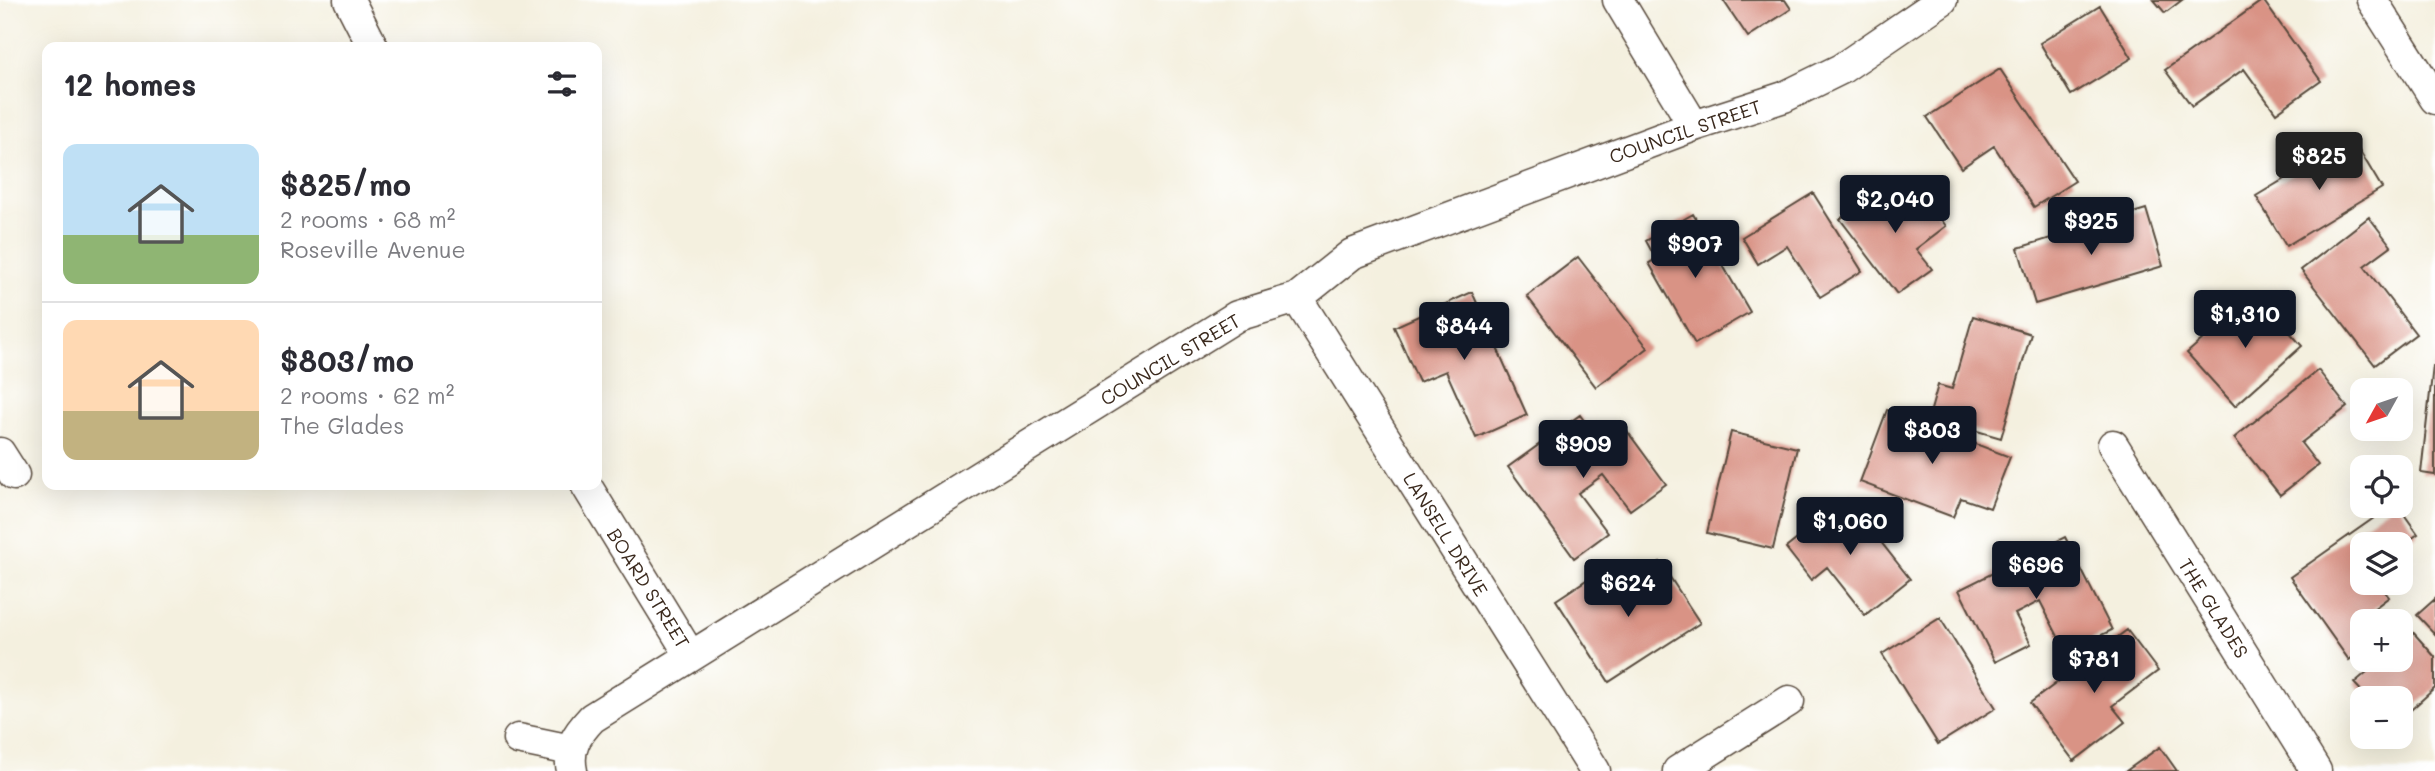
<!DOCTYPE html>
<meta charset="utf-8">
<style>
body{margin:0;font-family:Mali,sans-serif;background:#f7f7f7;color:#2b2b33;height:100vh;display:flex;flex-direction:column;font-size:26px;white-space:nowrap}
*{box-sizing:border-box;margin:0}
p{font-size:23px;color:#7c7c81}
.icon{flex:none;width:38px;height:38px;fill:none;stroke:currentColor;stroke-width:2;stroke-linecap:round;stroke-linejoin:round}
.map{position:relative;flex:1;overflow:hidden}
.side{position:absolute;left:42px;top:42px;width:560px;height:448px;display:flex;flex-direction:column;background:#fff;border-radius:14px;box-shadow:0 7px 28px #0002}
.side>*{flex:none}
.needle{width:46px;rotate:230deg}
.fabs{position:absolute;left:2350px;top:378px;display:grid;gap:14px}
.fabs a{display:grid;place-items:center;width:63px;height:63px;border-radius:14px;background:#fff;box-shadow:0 7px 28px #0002;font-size:35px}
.price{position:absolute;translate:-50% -60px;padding:0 16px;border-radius:7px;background:#111827;color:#fff;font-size:23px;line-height:46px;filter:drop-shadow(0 2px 4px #0008)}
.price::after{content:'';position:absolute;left:50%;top:42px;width:21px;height:16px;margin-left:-10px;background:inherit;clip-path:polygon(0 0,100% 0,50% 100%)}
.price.current{background:#222;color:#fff}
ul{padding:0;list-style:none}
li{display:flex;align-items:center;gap:21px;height:175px;padding:0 21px}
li+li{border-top:2px solid #e1e1e2}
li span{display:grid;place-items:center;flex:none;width:196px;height:140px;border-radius:14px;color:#555}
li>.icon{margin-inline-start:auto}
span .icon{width:84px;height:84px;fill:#fffc;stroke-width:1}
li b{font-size:30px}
h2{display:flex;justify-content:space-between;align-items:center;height:84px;padding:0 21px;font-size:30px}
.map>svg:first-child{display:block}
.building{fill:#d99385}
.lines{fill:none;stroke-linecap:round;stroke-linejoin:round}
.minor-casing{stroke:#57483b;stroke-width:33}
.minor{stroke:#fff;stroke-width:30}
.labels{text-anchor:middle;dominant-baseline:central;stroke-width:6;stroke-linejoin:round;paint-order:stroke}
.street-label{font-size:19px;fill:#3b2a1e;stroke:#fff}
</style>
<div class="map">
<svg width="2435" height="771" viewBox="0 0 2435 771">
<rect width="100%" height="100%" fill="#fff"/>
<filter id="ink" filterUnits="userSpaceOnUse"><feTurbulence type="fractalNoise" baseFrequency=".0143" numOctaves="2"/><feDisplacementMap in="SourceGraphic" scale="14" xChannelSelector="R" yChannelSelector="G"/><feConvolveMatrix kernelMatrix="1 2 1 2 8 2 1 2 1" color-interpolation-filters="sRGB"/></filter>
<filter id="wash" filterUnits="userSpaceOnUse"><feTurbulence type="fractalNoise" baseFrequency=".00686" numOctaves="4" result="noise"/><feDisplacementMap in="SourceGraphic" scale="28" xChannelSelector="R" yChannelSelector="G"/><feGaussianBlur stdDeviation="1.57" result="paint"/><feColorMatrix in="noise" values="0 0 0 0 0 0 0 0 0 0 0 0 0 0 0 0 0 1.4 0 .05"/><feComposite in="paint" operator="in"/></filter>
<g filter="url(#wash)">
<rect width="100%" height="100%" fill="#f4f0df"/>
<g id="blocks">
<!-- building -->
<path class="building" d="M 1723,0 L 1785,0 L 1791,9 L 1748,37 Z
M 2154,0 L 2182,0 L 2165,13 Z
M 2263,0 L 2321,81 L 2276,113 L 2244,69 L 2192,106 L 2165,70 Z
M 2100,6 L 2132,58 L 2071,95 L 2040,43 Z
M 2000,69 L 2075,181 L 2034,207 L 1994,146 L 1961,168 L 1927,117 Z
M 2352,138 L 2382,188 L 2286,246 L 2256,196 Z
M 1916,186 L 1946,226 L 1916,249 L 1932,269 L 1897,294 L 1840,219 L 1880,190 L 1891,205 Z
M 1813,193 L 1862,271 L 1820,297 L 1787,246 L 1758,264 L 1742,237 Z
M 2146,209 L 2163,266 L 2035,304 L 2018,248 Z
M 1693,214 L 1750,312 L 1695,344 L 1649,263 L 1656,259 L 1646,241 Z
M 2369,217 L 2391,246 L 2364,266 L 2416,334 L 2375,365 L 2301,270 Z
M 1578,257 L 1648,348 L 1596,387 L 1527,296 Z
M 1472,292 L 1527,415 L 1476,438 L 1446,371 L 1419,382 L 1394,327 Z
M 2255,293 L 2302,346 L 2235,406 L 2187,353 Z
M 1973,316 L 2031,334 L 2001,438 L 1929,417 L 1938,385 L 1952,389 Z
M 2433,366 L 2435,366 L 2435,475 L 2421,473 Z
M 2318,370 L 2347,407 L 2301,443 L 2318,465 L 2280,495 L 2234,438 Z
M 1887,410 L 2010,457 L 1990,508 L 1961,498 L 1953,517 L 1860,482 Z
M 1580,415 L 1604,448 L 1627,431 L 1666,484 L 1630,510 L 1603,475 L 1578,493 L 1608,533 L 1574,558 L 1508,467 Z
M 1731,432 L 1797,448 L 1773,549 L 1707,533 Z
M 1847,499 L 1910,579 L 1865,615 L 1827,567 L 1811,580 L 1786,548 Z
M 2391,506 L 2398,506 L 2418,534 L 2401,546 L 2362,544 L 2362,583 L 2378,583 L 2389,597 L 2364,616 L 2368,621 L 2362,621 L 2362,650 L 2349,660 L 2290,577 Z
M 2065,537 L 2112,630 L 2066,652 L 2040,601 L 2015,614 L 2031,644 L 1995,662 L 1959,590 Z
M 1660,562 L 1700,623 L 1609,682 L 1556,600 L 1594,575 L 1608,596 Z
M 2435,599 L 2435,634 L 2417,615 Z
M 1940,618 L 1996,708 L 1938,744 L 1882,654 Z
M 2127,630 L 2158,671 L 2112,706 L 2125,722 L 2074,761 L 2030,703 Z
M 2412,631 L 2435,657 L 2435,688 L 2401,719 L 2401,698 L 2368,698 L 2354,683 L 2381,660 L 2401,660 L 2401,642 Z
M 2160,747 L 2177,771 L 2126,771 Z"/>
</g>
</g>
<g filter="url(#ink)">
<use href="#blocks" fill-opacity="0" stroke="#57483b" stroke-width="2"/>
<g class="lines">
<!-- minor casing -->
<g class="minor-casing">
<path id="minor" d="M 349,0 L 373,47
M 1618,0 L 1694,126
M 2372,0 L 2435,99
M 1297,298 L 1595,771
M 2113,445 L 2316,771
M 0,453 L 14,475
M 586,485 L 690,655
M 518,739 L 571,750
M 572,771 C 567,748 577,734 592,718 L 1237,316 L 1297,298 L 1352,254 L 1694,126 L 1784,97 L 1841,69 L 1942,0
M 1678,771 L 1789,701"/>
</g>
<!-- minor -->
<use href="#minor" class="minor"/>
</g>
</g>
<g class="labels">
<!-- street labels -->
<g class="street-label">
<text transform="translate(1685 131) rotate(-19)">COUNCIL STREET</text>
<text transform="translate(1170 359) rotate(-31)">COUNCIL STREET</text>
<text transform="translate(1446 534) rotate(58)">LANSELL DRIVE</text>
<text transform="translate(649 588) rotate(58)">BOARD STREET</text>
<text transform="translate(2214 608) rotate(58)">THE GLADES</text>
</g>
</g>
</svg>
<div class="fabs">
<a><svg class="needle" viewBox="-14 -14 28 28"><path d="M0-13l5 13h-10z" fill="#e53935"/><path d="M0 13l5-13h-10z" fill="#7c7c81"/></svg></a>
<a><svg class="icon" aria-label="locate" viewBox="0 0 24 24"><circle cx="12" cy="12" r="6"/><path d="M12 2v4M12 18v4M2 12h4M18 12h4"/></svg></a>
<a><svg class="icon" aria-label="layers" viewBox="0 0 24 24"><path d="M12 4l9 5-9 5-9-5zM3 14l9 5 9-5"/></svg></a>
<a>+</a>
<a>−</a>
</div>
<b class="price current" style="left:2319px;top:192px">$825</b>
<b class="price" style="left:1895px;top:235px">$2,040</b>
<b class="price" style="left:2091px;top:257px">$925</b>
<b class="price" style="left:1695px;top:280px">$907</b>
<b class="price" style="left:2245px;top:350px">$1,310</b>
<b class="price" style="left:1464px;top:362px">$844</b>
<b class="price" style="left:1932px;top:466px">$803</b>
<b class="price" style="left:1583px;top:480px">$909</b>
<b class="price" style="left:1850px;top:557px">$1,060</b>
<b class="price" style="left:2036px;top:601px">$696</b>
<b class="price" style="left:1628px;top:619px">$624</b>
<b class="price" style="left:2094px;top:695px">$781</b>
<section class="side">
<h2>12 homes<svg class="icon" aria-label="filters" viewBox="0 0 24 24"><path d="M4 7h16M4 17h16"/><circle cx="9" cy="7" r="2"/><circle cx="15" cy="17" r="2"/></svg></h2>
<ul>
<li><span style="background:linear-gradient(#bfe0f5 65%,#8fb573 0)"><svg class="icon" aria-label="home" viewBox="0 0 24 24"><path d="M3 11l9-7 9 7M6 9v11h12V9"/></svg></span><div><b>$825/mo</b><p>2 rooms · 68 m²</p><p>Roseville Avenue</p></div></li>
<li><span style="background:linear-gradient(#ffd9b3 65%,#c2b280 0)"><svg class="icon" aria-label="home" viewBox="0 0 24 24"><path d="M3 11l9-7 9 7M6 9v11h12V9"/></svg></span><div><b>$803/mo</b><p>2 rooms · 62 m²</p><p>The Glades</p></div></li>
</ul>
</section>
</div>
